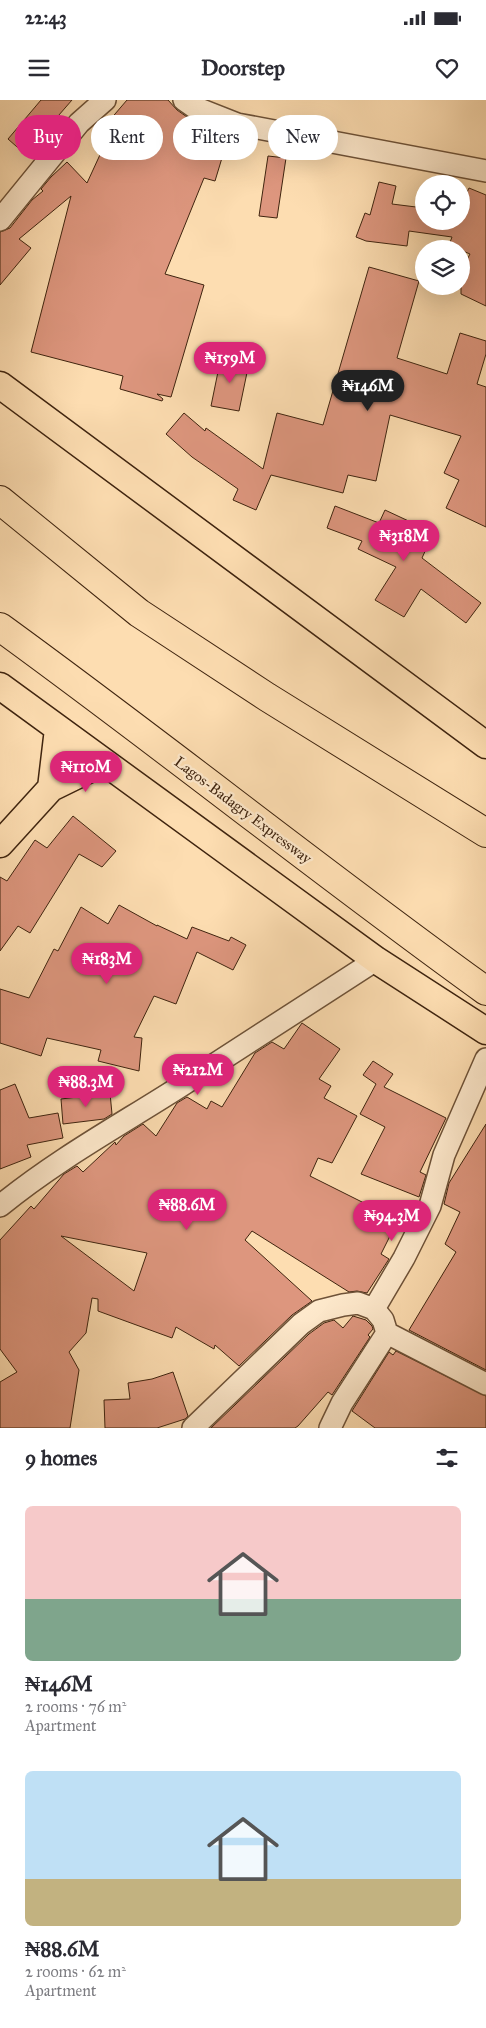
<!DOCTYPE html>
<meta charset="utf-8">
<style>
body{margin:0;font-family:"IM FELL Great Primer",serif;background:#f2f2f3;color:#2b2b33;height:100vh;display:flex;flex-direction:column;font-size:19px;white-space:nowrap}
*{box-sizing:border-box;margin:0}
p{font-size:16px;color:#7c7c81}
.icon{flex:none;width:28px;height:28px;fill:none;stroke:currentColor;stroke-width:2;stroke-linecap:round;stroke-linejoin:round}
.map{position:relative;height:1328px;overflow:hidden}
.panel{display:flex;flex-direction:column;background:#fff;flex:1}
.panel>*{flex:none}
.guide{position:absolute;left:15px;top:15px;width:456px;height:45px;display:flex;gap:10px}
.tools{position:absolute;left:415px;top:75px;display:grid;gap:10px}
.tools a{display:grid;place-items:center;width:55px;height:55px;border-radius:50%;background:#fff;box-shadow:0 5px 20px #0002;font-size:25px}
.price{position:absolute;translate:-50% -42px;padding:0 11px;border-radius:18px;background:#db2777;color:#fff;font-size:16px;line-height:32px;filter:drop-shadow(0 1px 2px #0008)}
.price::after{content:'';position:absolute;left:50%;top:30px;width:15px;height:11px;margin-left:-8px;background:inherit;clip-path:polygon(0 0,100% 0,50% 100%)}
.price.current{background:#222;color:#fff}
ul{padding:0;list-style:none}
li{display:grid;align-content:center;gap:10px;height:265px;padding:0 25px}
li span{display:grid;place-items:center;height:155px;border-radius:8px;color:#555}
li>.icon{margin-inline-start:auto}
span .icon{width:90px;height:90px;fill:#fffc;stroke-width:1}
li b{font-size:21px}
h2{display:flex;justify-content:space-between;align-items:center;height:60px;padding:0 25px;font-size:21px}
.chip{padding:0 18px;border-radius:22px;background:#fff;box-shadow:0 5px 20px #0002;font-size:18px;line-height:45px}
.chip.current{background:#db2777;color:#fff}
.status{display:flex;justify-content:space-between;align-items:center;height:35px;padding:0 25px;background:#fff;direction:ltr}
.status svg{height:14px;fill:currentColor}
header{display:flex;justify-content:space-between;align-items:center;height:65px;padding:0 25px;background:#fff;font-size:22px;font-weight:800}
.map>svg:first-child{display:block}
.building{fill:#dd967e;stroke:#3f240f;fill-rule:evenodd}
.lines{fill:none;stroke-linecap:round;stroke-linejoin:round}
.minor-casing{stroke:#6e5238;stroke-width:24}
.major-casing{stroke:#3f240f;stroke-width:29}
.highway-casing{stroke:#3f240f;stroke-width:30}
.minor{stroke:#fee9cc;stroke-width:21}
.major{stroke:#fdddb1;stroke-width:26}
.highway{stroke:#fdddb1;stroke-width:28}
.labels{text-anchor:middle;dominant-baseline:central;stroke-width:4.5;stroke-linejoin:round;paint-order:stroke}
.street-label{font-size:15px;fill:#3f240f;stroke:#fee9cc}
</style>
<div class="status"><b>22:43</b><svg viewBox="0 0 49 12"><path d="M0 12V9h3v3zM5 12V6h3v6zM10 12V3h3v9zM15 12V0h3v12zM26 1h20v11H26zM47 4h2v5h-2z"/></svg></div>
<header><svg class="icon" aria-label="menu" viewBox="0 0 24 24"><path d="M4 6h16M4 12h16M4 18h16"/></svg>Doorstep<svg class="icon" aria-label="heart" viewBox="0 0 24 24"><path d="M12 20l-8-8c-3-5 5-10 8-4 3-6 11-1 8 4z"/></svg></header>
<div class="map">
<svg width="486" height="1328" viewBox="0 0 486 1328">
<rect width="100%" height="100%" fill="#fdddb1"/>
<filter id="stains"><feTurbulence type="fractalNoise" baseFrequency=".004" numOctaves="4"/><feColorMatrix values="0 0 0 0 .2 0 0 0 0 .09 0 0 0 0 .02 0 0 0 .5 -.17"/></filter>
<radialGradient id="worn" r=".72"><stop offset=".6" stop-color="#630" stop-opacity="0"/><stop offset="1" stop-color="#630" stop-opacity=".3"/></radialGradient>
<!-- building -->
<path class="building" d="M 41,0 L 72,0 L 25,54 L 8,39 Z
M 127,0 L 168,0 L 177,10 L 187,17 L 200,25 L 201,23 L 215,29 L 228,38 L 215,81 L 204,78 L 165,174 L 204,185 L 171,297 L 157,294 L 163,299 L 162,301 L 120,289 L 123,276 L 31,252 L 71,96 L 19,139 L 31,148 L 0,185 L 0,132 L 10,128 L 32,100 L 43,91 L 41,89 L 51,77 L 67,62 L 87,83 L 110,33 L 103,28 Z
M 268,56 L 286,58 L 277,118 L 259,116 Z
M 379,82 L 396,86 L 392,104 L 424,108 L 424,121 L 461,121 L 461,105 L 469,88 L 486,95 L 486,206 L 461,194 L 461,171 L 470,154 L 449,145 L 452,137 L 409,131 L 407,146 L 366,141 L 356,137 L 365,113 L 370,115 Z
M 369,167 L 419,181 L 397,258 L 447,274 L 460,233 L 486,241 L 486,254 L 477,284 L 486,287 L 486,427 L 446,408 L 459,380 L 444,373 L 461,336 L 390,315 L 376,381 L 348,375 L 343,393 L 271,375 L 256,410 L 233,400 L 238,389 L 192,357 L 166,334 L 184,313 L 205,331 L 206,328 L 263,369 L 277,313 L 323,325 Z
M 221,257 L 249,263 L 239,311 L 211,306 Z
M 335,406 L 379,423 L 385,410 L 430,431 L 424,446 L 427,447 L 422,458 L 481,503 L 466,523 L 421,489 L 404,517 L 375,500 L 396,467 L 358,449 L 362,441 L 327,428 Z
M 73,716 L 116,751 L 102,767 L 79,754 L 30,833 L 18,826 L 0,851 L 0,777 L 7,781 L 35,740 L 47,748 Z
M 119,805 L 157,826 L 157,825 L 187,839 L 192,827 L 229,841 L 231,837 L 246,845 L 233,870 L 197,852 L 176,904 L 154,896 L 134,937 L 142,938 L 139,971 L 98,961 L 101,950 L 47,938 L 41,956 L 0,943 L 0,889 L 29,898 L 54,849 L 58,851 L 81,807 L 108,824 Z
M 302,923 L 340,949 L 319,979 L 331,986 L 324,998 L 357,1016 L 332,1063 L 318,1058 L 310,1076 L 398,1120 L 381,1154 L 389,1159 L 367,1193 L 357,1191 L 349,1192 L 252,1131 L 245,1140 L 312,1201 L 292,1215 L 239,1266 L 215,1245 L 214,1249 L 176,1227 L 172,1238 L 98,1211 L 98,1199 L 92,1198 L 86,1233 L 69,1252 L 79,1270 L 70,1328 L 0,1328 L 0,1282 L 17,1272 L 0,1249 L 0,1140 L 31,1106 L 34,1109 L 64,1074 L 77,1066 L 83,1072 L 115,1042 L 116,1045 L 124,1036 L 143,1024 L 156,1036 L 177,1003 L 187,997 L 207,1009 L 211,1001 L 222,1007 L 255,953 L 272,942 L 284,949 ZM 61,1136 L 147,1153 L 134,1191 Z
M 373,961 L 393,974 L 384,987 L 446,1018 L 420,1072 L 426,1075 L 419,1097 L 361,1074 L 385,1027 L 360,1014 L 376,984 L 363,975 Z
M 15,984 L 29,1018 L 58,1013 L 63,1038 L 27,1045 L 31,1057 L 0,1069 L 0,990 Z
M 110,993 L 112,1014 L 104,1019 L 63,1024 L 61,999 Z
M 486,1024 L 486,1270 L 409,1230 L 456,1152 L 445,1144 L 460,1112 L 444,1104 L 449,1083 Z
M 353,1216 L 366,1220 L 372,1226 L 373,1229 L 368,1235 L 370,1237 L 332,1295 L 328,1292 L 298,1326 L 295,1328 L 211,1328 L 309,1234 L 324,1223 L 334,1220 L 343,1228 Z
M 396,1251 L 486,1296 L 486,1328 L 375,1328 L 352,1311 L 389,1252 L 393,1255 Z
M 173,1272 L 188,1316 L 185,1319 L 157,1328 L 105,1328 L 104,1300 L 130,1299 L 128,1283 L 152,1279 Z"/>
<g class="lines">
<!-- minor casing -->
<g class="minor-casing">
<path id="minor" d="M 184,0 L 194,7 L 237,24 L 486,71
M 0,120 L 79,23 L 105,0
M 0,1106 C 56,1060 120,1025 181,986 C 246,944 311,902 376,860
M 387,1233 L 486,1284
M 193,1328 L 301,1224 L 319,1211 L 343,1205 L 358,1203 L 374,1209
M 330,1328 L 342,1303 L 387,1233 L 383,1220 L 374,1209 L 404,1158 L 430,1106 L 444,1055 L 486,959"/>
</g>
<!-- major casing -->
<g class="major-casing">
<path id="major" d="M 0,285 L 486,645
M 0,586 L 376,860 L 486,931
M 51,688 L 58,629
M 0,744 L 51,688 L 104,662"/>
</g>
<!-- highway casing -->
<g class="highway-casing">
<path id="highway" d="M 0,400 L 139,513 L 267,597 L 486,733
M 0,527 C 164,646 322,773 486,891"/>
</g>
<!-- minor -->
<use href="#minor" class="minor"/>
<!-- major -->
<use href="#major" class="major"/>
<!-- highway -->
<use href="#highway" class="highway"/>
</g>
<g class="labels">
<!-- street labels -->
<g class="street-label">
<text transform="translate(243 710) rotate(37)">Lagos-Badagry Expressway</text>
</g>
</g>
<rect width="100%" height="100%" filter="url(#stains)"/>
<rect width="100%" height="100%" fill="url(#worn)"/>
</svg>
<div class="tools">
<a><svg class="icon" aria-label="locate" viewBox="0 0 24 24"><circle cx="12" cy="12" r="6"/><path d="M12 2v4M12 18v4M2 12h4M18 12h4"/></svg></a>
<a><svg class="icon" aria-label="layers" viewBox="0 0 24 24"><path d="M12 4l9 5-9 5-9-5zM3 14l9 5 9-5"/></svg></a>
</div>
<b class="price" style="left:230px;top:284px">₦159M</b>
<b class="price current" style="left:368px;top:312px">₦146M</b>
<b class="price" style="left:404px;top:462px">₦318M</b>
<b class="price" style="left:86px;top:693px">₦110M</b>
<b class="price" style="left:107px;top:885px">₦183M</b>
<b class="price" style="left:198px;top:996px">₦212M</b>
<b class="price" style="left:86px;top:1008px">₦88.3M</b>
<b class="price" style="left:187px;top:1131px">₦88.6M</b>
<b class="price" style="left:392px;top:1142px">₦94.3M</b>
<div class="guide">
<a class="chip current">Buy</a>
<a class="chip">Rent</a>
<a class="chip">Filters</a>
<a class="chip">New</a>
</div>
</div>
<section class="panel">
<h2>9 homes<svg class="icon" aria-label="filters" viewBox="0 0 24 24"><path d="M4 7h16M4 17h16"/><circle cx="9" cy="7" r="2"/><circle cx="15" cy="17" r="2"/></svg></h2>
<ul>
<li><span style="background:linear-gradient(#f6c9c9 60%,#7fa58c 0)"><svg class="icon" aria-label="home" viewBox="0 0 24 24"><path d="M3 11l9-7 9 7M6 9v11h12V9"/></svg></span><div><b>₦146M</b><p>2 rooms · 76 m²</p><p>Apartment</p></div></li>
<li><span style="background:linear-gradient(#bfe0f5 70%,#c2b280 0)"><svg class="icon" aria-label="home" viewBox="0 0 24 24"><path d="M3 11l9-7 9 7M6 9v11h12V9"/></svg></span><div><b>₦88.6M</b><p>2 rooms · 62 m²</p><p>Apartment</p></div></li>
</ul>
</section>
